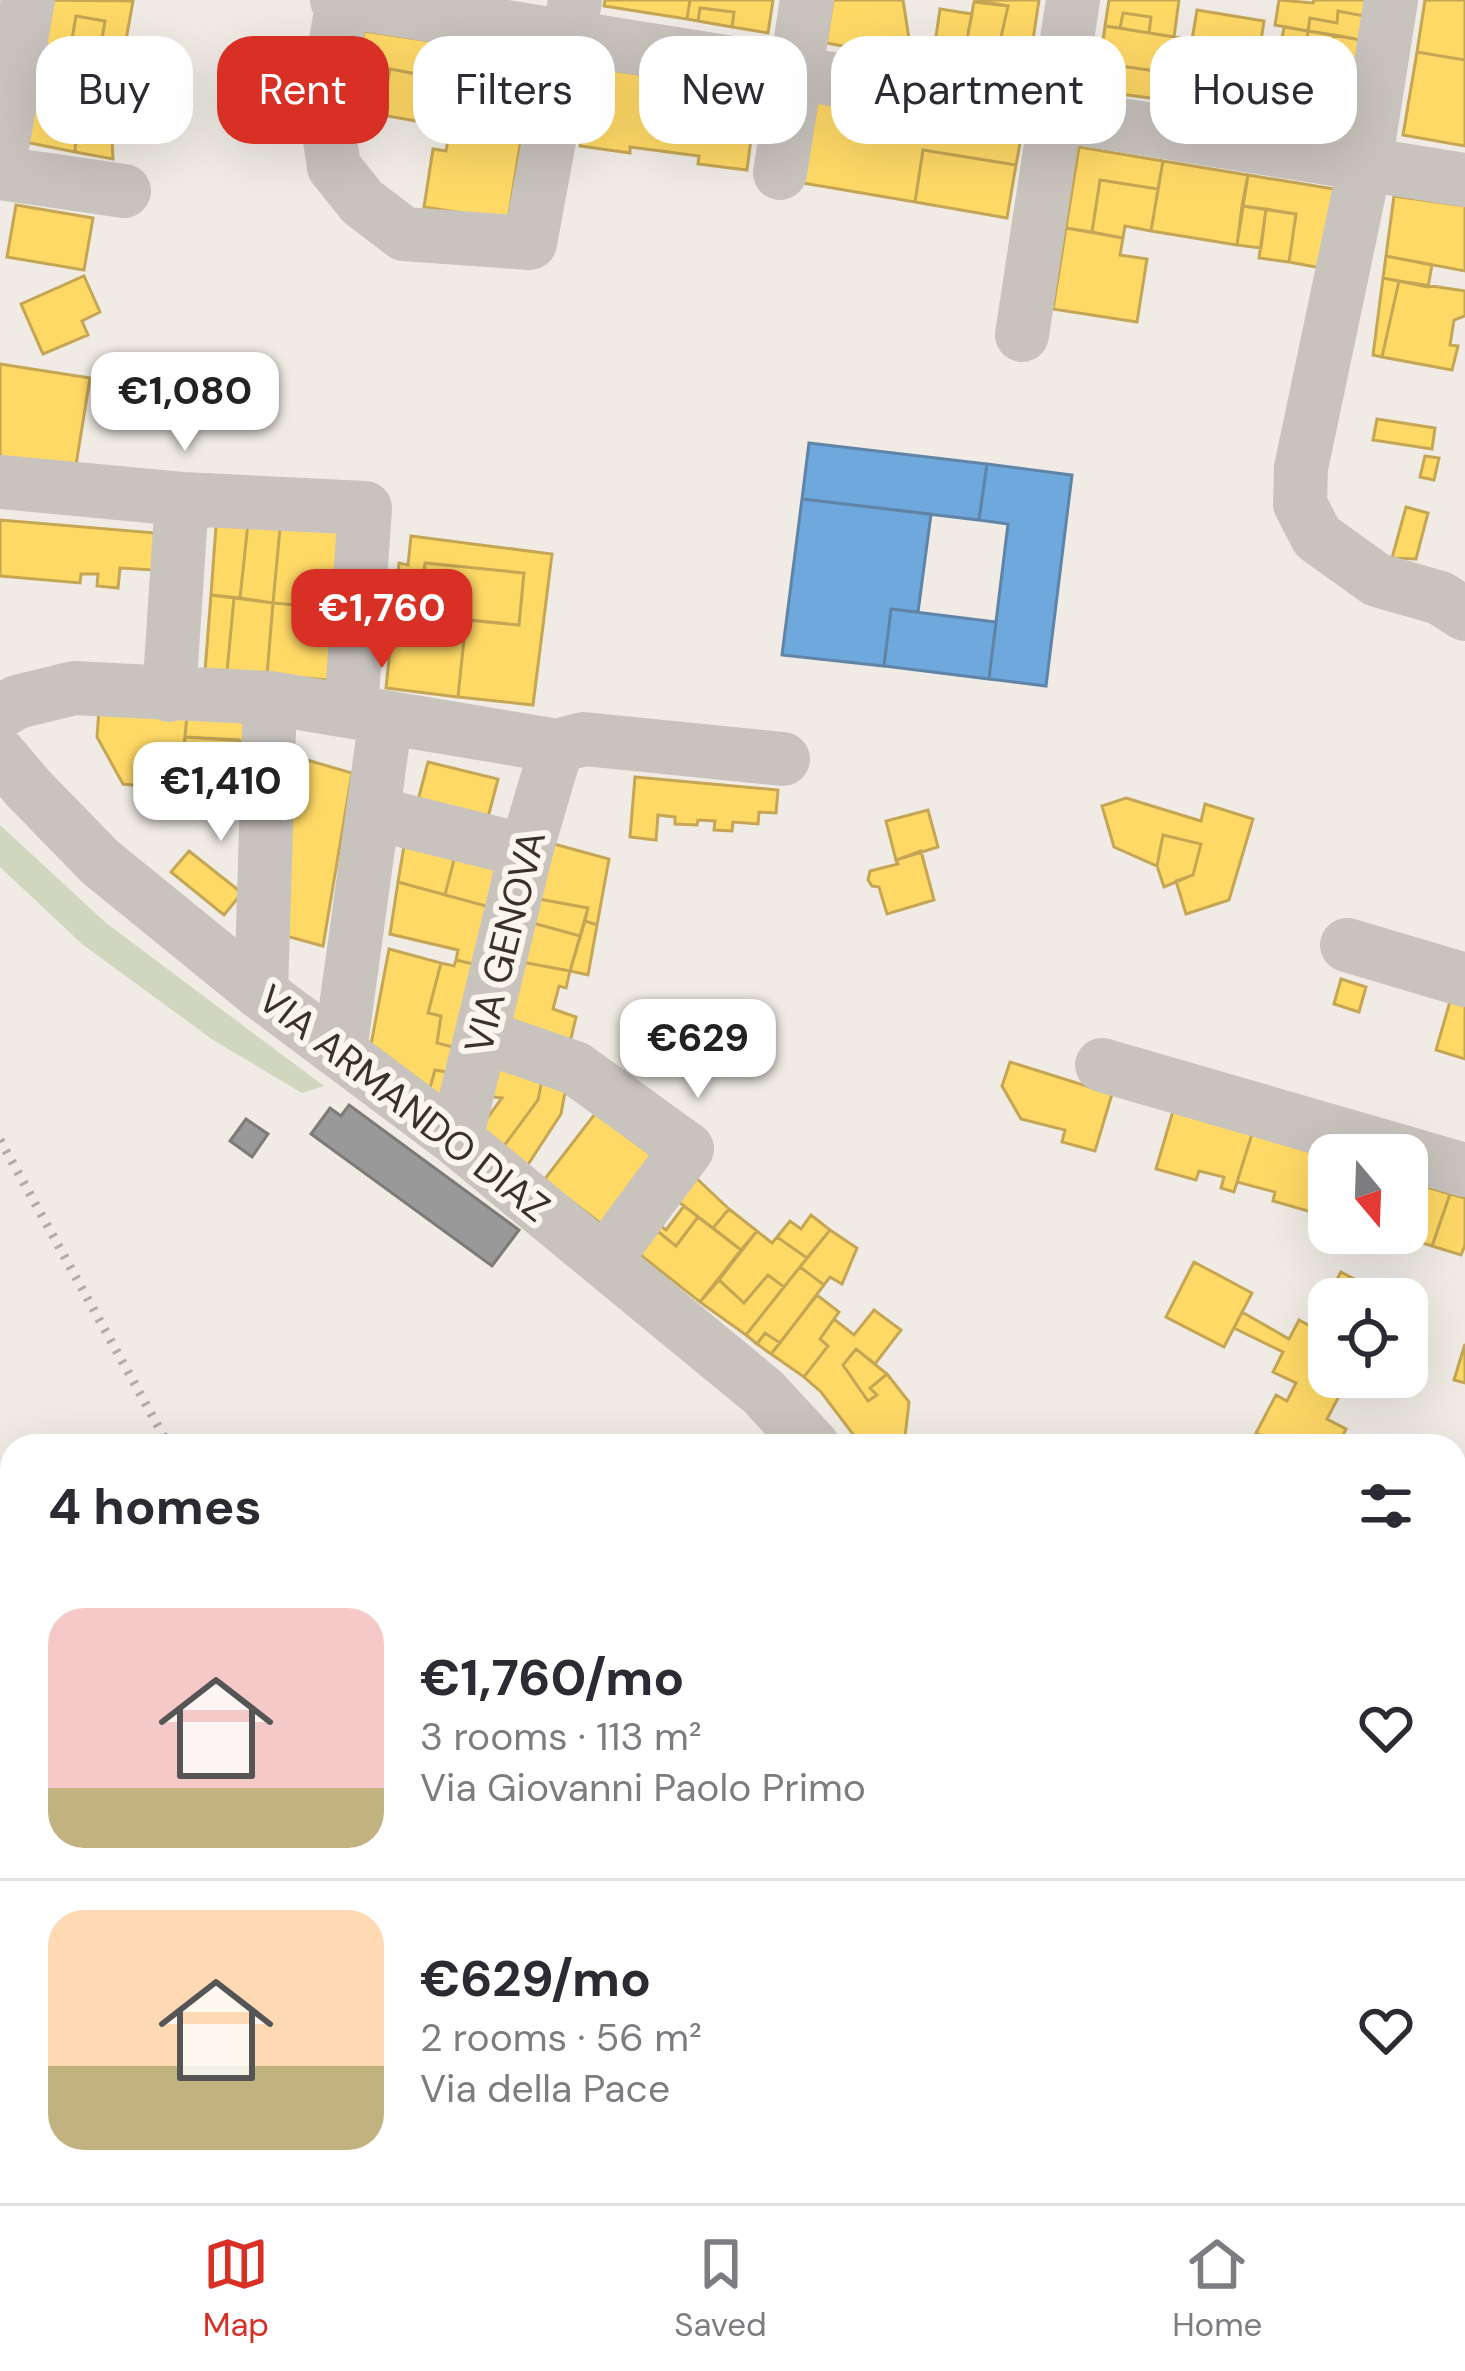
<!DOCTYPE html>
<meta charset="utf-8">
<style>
body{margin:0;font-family:"DM Sans",sans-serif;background:#f2f2f3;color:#2b2b33;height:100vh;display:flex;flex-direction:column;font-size:45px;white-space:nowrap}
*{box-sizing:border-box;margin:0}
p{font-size:39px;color:#7c7c81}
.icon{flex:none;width:66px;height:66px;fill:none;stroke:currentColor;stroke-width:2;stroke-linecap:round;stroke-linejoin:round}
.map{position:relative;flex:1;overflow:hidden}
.side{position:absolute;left:0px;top:1434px;width:1467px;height:771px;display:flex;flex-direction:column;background:#fff;border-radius:36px 36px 0 0;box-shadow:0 12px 48px #0002}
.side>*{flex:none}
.hud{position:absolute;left:36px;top:36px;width:1395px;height:108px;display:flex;gap:24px}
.needle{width:78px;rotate:161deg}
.controls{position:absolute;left:1308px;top:1134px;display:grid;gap:24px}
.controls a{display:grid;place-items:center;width:120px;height:120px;border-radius:24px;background:#fff;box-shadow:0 12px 48px #0002;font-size:60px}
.price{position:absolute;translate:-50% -102px;padding:0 27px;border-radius:24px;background:#fff;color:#222;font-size:39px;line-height:78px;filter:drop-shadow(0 3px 6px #0008)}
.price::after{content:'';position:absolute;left:50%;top:72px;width:36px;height:27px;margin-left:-18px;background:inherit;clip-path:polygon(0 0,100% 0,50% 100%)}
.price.active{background:#d93025;color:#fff}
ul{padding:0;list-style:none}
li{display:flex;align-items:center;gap:36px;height:300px;padding:0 48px}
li+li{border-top:3px solid #e1e1e2}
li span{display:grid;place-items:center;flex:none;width:336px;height:240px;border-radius:36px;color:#555}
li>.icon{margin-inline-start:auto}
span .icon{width:144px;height:144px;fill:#fffc;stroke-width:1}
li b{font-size:51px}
h2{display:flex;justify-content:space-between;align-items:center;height:144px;padding:0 48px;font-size:51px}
.chip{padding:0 42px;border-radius:36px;background:#fff;box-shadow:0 12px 48px #0002;font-size:42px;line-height:108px}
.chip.active{background:#d93025;color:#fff}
.tab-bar{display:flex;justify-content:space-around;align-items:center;height:168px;border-top:3px solid #e1e1e2;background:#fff;font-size:33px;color:#7c7c81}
.tab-bar a{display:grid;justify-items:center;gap:6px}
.tab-bar .active{color:#d93025}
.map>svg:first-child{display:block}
.green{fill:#d1d6bf}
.homes{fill:#ffd966;stroke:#c4a654;stroke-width:3}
.schools{fill:#6fa8dc;stroke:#5f84a7;stroke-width:3}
.industry{fill:#999;stroke:#7d7a78;stroke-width:3}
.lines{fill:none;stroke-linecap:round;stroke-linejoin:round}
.minor{stroke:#c9c3be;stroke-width:54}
.rail{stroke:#b1aca8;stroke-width:9;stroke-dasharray:3 9;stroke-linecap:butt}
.labels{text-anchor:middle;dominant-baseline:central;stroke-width:12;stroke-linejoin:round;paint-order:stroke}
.street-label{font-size:39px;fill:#3b302b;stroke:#fbf5ee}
</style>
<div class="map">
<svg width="1465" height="2203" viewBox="0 0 1465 2203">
<rect width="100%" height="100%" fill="#f0ebe5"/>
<!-- green -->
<path class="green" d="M 0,825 L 106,923 L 324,1086 L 302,1093 L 213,1040 L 82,944 L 0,867 Z"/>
<!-- homes -->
<path class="homes" d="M 46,0 L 133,1 L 122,62 L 109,58 L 109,64 L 98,62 L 105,21 L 76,16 L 69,56 L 39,50 Z
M 605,0 L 690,0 L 687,19 L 604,6 Z
M 690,0 L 773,0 L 768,33 L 732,27 L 734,12 L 700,8 L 698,21 L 687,19 Z
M 833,0 L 903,0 L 912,58 L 826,43 Z
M 974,0 L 1039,0 L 1027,79 L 932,64 L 940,9 L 972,14 L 967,39 L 999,46 L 1008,6 Z
M 1109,0 L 1179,0 L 1174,37 L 1149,33 L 1151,17 L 1123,13 L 1120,28 L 1105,26 Z
M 1279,0 L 1313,3 L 1314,0 L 1367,0 L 1364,16 L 1338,11 L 1337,23 L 1310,18 L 1308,31 L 1275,25 Z
M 1425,0 L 1465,0 L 1465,60 L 1417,52 Z
M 974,2 L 1008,6 L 999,46 L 967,39 Z
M 700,8 L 734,12 L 732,27 L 698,21 Z
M 1197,10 L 1264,21 L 1257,67 L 1233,63 L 1236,46 L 1218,44 L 1215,64 L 1177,60 L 1181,38 L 1192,40 Z
M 1338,11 L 1364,16 L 1361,40 L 1308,31 L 1310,18 L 1337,23 Z
M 1123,13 L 1151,17 L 1149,33 L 1120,28 Z
M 76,16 L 105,21 L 98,62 L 69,56 Z
M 1105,26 L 1181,38 L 1177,60 L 1170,60 L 1169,73 L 1100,63 Z
M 1284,27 L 1308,31 L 1302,75 L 1277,70 Z
M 364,31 L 523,55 L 522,62 L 533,63 L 508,220 L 424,207 L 433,149 L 446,151 L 453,105 L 439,103 L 444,79 L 390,69 L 382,115 L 352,111 Z
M 1308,31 L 1334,35 L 1325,78 L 1302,75 Z
M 1334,35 L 1361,40 L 1354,83 L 1325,78 Z
M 1218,44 L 1236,46 L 1232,71 L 1214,68 Z
M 39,50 L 61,54 L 53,118 L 77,120 L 75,152 L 25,142 Z
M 1417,52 L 1465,60 L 1465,146 L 1403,135 Z
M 61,54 L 88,59 L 77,120 L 53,118 Z
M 88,59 L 109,64 L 113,159 L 75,152 L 77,120 Z
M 1186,61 L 1215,64 L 1214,68 L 1232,71 L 1233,63 L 1266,69 L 1258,116 L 1184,103 Z
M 1100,63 L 1169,73 L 1166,100 L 1096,91 Z
M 592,67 L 757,92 L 747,170 L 698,164 L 699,156 L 630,147 L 630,153 L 580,146 Z
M 390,69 L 444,79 L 439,103 L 426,101 L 422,122 L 382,115 Z
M 1266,69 L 1354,83 L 1352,96 L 1264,84 Z
M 1264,84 L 1352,96 L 1346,131 L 1258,116 Z
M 817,102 L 1021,138 L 1016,165 L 923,150 L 915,202 L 803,183 Z
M 1079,147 L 1163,161 L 1158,189 L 1100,180 L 1092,232 L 1066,228 Z
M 923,150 L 1016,165 L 1007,218 L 915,202 Z
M 1163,161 L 1248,175 L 1237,245 L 1151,231 Z
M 1248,175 L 1334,189 L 1321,268 L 1289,262 L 1296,214 L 1242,206 Z
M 1100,180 L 1158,189 L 1151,231 L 1125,226 L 1123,238 L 1092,232 Z
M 1394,196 L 1465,206 L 1465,271 L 1386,256 Z
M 16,205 L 93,218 L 84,270 L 7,257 Z
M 1242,206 L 1266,209 L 1261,248 L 1237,245 Z
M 1266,209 L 1296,214 L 1289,262 L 1259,258 Z
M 1066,228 L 1123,238 L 1120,255 L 1147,259 L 1137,322 L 1053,309 Z
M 1386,256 L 1432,265 L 1428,287 L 1383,278 Z
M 84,276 L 100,312 L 82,321 L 88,335 L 43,354 L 21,304 Z
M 1383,278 L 1399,281 L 1382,357 L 1373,355 Z
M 1399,281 L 1465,291 L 1465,316 L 1454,320 L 1450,345 L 1458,346 L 1452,370 L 1382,357 Z
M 0,364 L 90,378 L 75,471 L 0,459 Z
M 1377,419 L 1435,428 L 1432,449 L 1373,440 Z
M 1425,456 L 1439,458 L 1434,480 L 1420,477 Z
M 1406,507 L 1428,513 L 1416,559 L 1392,558 Z
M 217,512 L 249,514 L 240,598 L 211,595 Z
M 249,514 L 281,518 L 273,603 L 240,598 Z
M 281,518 L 340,522 L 334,608 L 273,603 Z
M 0,520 L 156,533 L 153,570 L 120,568 L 118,588 L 97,586 L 98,574 L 81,574 L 80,583 L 0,576 Z
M 411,536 L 552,554 L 533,705 L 458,697 L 466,620 L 519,625 L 524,573 L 425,563 L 419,615 L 394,613 L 399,563 L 408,565 Z
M 425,563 L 524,573 L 519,625 L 419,615 Z
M 211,595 L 234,598 L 227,672 L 205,671 Z
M 234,598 L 273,603 L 267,675 L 227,672 Z
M 273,603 L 334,608 L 328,680 L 267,675 Z
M 394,613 L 466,620 L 458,697 L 386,688 Z
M 99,709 L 187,715 L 181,777 L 169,782 L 169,789 L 123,784 L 97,737 Z
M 187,715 L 249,723 L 247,741 L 185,737 Z
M 185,737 L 238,740 L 231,801 L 189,796 L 191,778 L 181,777 Z
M 293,756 L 352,773 L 323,946 L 275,933 Z
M 428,762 L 498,779 L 486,825 L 416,808 Z
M 635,777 L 778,790 L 776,813 L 759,812 L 758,824 L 733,822 L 732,831 L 714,830 L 715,821 L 698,820 L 697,825 L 675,824 L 675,817 L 658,815 L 656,840 L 630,837 Z
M 1126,798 L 1201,821 L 1205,804 L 1253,819 L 1229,900 L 1186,914 L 1176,881 L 1193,875 L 1201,844 L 1163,835 L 1157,866 L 1114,847 L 1102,806 Z
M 928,810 L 938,847 L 896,860 L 886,821 Z
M 407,828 L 458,844 L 445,895 L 398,882 Z
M 1163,835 L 1201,844 L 1193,875 L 1164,887 L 1157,866 Z
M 458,844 L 509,860 L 497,909 L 445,895 Z
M 554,844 L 609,859 L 597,925 L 585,921 L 588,908 L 539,899 Z
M 189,851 L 242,893 L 224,915 L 171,872 Z
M 921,851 L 934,900 L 887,914 L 879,887 L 872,886 L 868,880 L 870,871 L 898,864 L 896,860 Z
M 398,882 L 497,909 L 482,966 L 456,960 L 458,950 L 390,934 Z
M 539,899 L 588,908 L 580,936 L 533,923 Z
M 585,921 L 597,925 L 588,975 L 570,971 Z
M 533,923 L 580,936 L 570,971 L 522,962 Z
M 389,949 L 441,963 L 428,1013 L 441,1016 L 437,1043 L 460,1049 L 453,1073 L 435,1070 L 428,1095 L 370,1050 Z
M 456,960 L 482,966 L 460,1049 L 437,1043 L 441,1016 L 428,1013 L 441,963 L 454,966 Z
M 522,962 L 570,971 L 566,988 L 559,986 L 553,1009 L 576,1017 L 569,1047 L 504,1028 Z
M 1341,979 L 1366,987 L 1359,1012 L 1334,1004 Z
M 1453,991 L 1465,994 L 1465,1059 L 1436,1050 Z
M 1010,1062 L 1112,1094 L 1095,1151 L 1062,1142 L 1065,1130 L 1021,1119 L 1002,1086 Z
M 497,1063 L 543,1075 L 538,1100 L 501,1150 L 477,1132 L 502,1098 L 486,1096 Z
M 435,1070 L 453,1073 L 445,1108 L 428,1095 Z
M 543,1075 L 568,1076 L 561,1114 L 525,1169 L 501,1150 L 538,1100 Z
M 601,1106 L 668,1157 L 612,1232 L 544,1180 Z
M 1173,1111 L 1252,1134 L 1234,1192 L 1221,1188 L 1224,1177 L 1199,1171 L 1196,1180 L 1156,1169 Z
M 1252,1134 L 1329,1157 L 1329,1217 L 1273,1201 L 1275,1192 L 1237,1182 Z
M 694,1176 L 729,1209 L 713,1228 L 676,1200 Z
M 1407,1181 L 1450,1194 L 1432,1246 L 1409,1239 L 1412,1231 L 1407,1229 Z
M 1450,1194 L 1465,1198 L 1465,1245 L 1461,1255 L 1432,1246 Z
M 684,1206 L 698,1217 L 676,1246 L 655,1229 L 659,1224 L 666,1230 Z
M 729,1209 L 757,1231 L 741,1250 L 713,1228 Z
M 811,1215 L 830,1230 L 807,1258 L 777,1237 L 790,1221 L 801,1229 Z
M 698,1217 L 741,1250 L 700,1302 L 638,1253 L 655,1229 L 676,1246 Z
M 830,1230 L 857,1248 L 842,1284 L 830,1277 L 824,1285 L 800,1267 Z
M 757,1231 L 772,1243 L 777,1237 L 807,1258 L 784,1287 L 768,1275 L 744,1303 L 719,1280 Z
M 1194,1262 L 1252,1293 L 1224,1347 L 1166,1317 Z
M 800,1267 L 824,1285 L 780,1343 L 765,1333 L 757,1344 L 746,1335 Z
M 1341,1272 L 1392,1299 L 1329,1299 L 1329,1315 L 1320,1310 Z
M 768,1275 L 784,1287 L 746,1335 L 700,1302 L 719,1280 L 744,1303 Z
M 817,1295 L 839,1312 L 820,1339 L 828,1346 L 804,1377 L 771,1354 Z
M 874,1310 L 901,1330 L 875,1364 L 856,1349 L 843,1365 L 868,1401 L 877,1395 L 870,1388 L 887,1374 L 909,1402 L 904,1446 L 862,1446 L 821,1392 L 804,1377 L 828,1346 L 820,1339 L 834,1319 L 854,1335 Z
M 1242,1312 L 1289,1339 L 1299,1320 L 1323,1333 L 1329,1322 L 1329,1377 L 1349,1377 L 1327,1419 L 1346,1429 L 1338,1446 L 1281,1446 L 1256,1433 L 1276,1395 L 1287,1401 L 1296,1383 L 1273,1372 L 1283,1352 L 1234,1328 Z
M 765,1333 L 780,1343 L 771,1354 L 757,1344 Z
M 1465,1344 L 1465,1383 L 1454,1380 Z
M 856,1349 L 887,1374 L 870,1388 L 877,1395 L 868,1401 L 843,1365 Z
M 1455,1600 L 1465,1603 L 1465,1624 L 1455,1623 Z
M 1455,1713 L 1465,1715 L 1465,1791 L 1455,1790 Z
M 1455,1840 L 1465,1841 L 1465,1946 L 1455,1946 Z
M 0,1850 L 12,1873 L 12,1939 L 0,1936 Z
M 1455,1946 L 1465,1946 L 1465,2011 L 1455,2011 Z
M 0,2014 L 12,2018 L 12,2112 L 0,2111 Z
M 0,2188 L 12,2189 L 12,2193 L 45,2193 L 45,2203 L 0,2203 Z
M 45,2193 L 124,2195 L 123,2203 L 45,2203 Z
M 1078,2193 L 1101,2193 L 1102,2203 L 1079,2203 Z
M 1101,2193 L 1123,2193 L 1125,2203 L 1102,2203 Z
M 1123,2193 L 1147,2193 L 1149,2203 L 1125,2203 Z
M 1147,2193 L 1165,2193 L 1167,2203 L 1149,2203 Z
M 1165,2193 L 1235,2193 L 1236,2198 L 1210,2203 L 1167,2203 Z
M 124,2195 L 185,2199 L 187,2203 L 123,2203 Z"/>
<!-- schools -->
<path class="schools" d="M 809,443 L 987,464 L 979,520 L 802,499 Z
M 987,464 L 1072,475 L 1046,686 L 989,679 L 1008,524 L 979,520 Z
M 802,499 L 931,514 L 918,612 L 891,609 L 884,666 L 782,655 Z
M 891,609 L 996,622 L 989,679 L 884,666 Z"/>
<!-- industry -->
<path class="industry" d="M 349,1105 L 519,1230 L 492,1266 L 311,1134 L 330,1108 L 341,1116 Z
M 246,1119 L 268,1134 L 252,1157 L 230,1141 Z"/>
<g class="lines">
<!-- minor -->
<path class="minor" d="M 337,0 L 1465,180
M 343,0 L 325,105 L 334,167 L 362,202 L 404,234 L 530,243 L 575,1
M 1391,0 L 1365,164 L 1301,468 L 1300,504 L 1317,537 L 1377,580 L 1440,598 L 1465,614
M 0,158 L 28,0
M 0,173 L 124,191
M 780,173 L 807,0
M 1022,335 L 1073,0
M 0,482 L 182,499 L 365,508 L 351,711
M 169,695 L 182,499
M 0,712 L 17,702 L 74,688 L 270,698 L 557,746 L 584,739 L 783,759
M 0,755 L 28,788 L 100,862 L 261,993 L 456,1139 L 763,1392 L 813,1446
M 373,813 L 526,851
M 1347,945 L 1465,980
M 261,993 L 270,698
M 482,1036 L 575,1068 L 687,1149 L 604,1261
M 340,1051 L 386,717
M 1102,1065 L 1465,1170
M 456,1139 L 526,851 L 557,746
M 1455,1580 L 1465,1583
M 0,1800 L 12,1822
M 1455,1818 L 1465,1819
M 0,1979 L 12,1983
M 1455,2055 L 1465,2056
M 1455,2144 L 1465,2103
M 0,2153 L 12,2155
M 217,2193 L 222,2203
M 1037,2193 L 1039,2203
M 1320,2203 C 1345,2198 1373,2194 1397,2203"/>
<!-- rail -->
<path class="rail" d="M 0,1140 L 169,1446
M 528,2193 L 533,2203
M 585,2193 L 590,2203"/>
</g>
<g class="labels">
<!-- street labels -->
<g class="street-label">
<text transform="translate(505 942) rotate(-76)">VIA GENOVA</text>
<text transform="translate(404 1103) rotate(38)">VIA ARMANDO DIAZ</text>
</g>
</g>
</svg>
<div class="controls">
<a><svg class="needle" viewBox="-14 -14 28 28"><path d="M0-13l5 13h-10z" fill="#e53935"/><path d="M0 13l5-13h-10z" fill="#7c7c81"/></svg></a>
<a><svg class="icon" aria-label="locate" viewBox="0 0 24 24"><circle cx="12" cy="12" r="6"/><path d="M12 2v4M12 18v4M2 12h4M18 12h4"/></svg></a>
</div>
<b class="price" style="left:185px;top:454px">€1,080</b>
<b class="price active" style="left:382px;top:671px">€1,760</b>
<b class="price" style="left:221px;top:844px">€1,410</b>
<b class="price" style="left:698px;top:1101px">€629</b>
<div class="hud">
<a class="chip">Buy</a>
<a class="chip active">Rent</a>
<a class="chip">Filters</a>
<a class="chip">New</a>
<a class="chip">Apartment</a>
<a class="chip">House</a>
</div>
<section class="side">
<h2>4 homes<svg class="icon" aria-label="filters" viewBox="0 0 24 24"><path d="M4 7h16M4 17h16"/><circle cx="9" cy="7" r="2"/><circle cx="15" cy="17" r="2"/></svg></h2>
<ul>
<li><span style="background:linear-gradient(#f6c9c9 75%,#c2b280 0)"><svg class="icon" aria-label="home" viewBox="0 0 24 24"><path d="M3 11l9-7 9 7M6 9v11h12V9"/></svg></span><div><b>€1,760/mo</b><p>3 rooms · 113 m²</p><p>Via Giovanni Paolo Primo</p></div><svg class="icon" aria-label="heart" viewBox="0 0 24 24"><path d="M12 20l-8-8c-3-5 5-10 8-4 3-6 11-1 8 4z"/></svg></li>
<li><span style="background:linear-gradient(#ffd9b3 65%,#c2b280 0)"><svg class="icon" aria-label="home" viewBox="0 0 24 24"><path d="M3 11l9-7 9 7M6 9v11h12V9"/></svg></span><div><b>€629/mo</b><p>2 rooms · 56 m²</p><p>Via della Pace</p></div><svg class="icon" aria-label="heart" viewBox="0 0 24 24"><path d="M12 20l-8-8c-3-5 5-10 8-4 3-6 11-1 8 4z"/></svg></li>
</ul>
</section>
</div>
<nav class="tab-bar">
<a class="active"><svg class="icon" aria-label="map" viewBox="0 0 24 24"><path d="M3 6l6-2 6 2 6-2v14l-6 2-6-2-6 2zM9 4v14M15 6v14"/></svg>Map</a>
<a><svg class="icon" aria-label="saved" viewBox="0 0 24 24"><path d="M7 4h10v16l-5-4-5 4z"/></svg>Saved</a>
<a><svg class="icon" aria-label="home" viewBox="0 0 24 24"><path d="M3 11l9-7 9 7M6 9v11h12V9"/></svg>Home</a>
</nav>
